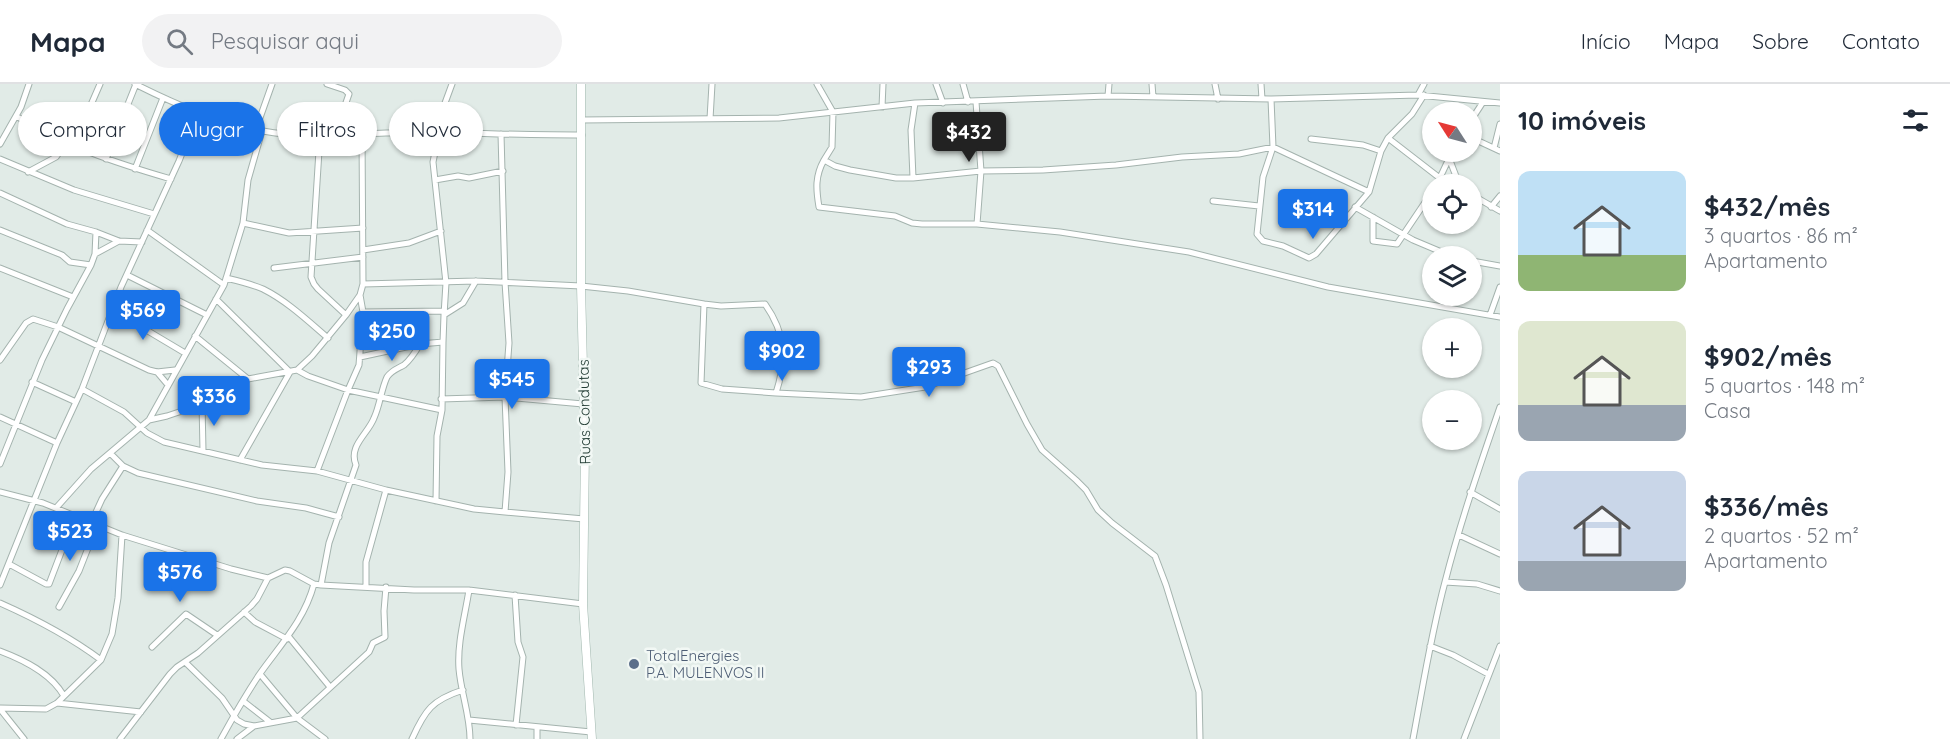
<!DOCTYPE html>
<html lang="pt">
<meta charset="utf-8">
<style>
body{margin:0;font-family:Quicksand,sans-serif;background:#f2f2f3;color:#1f2937;height:100vh;display:flex;flex-direction:column;font-size:22px;white-space:nowrap}
*{box-sizing:border-box;margin:0}
p{font-size:20px;color:#747a83}
.icon{flex:none;width:33px;height:33px;fill:none;stroke:currentColor;stroke-width:2;stroke-linecap:round;stroke-linejoin:round}
.map{position:relative;flex:1;overflow:hidden}
.sheet{display:flex;flex-direction:column;background:#fff;width:450px}
.sheet>*{flex:none}
.banner{position:absolute;left:18px;top:18px;width:570px;height:54px;display:flex;gap:12px}
.needle{width:39px;rotate:306deg}
.fabs{position:absolute;left:1422px;top:18px;display:grid;gap:12px}
.fabs a{display:grid;place-items:center;width:60px;height:60px;border-radius:50%;background:#fff;box-shadow:0 2px 4px #0004;font-size:30px}
.price{position:absolute;translate:-50% -51px;padding:0 14px;border-radius:6px;background:#1a73e8;color:#fff;font-size:20px;line-height:39px;filter:drop-shadow(0 2px 3px #0008)}
.price::after{content:'';position:absolute;left:50%;top:36px;width:18px;height:14px;margin-left:-9px;background:inherit;clip-path:polygon(0 0,100% 0,50% 100%)}
.price.selected{background:#222;color:#fff}
ul{padding:0;list-style:none}
li{display:flex;align-items:center;gap:18px;height:150px;padding:0 18px}
li span{display:grid;place-items:center;flex:none;width:168px;height:120px;border-radius:12px;color:#555}
li>.icon{margin-inline-start:auto}
span .icon{width:72px;height:72px;fill:#fffc;stroke-width:1}
li b{font-size:26px}
h2{display:flex;justify-content:space-between;align-items:center;height:72px;padding:0 18px;font-size:26px}
.chip{padding:0 21px;border-radius:27px;background:#fff;box-shadow:0 2px 4px #0004;font-size:21px;line-height:54px}
.chip.selected{background:#1a73e8;color:#fff}
header{display:flex;align-items:center;gap:36px;box-sizing:border-box;height:84px;padding:0 30px;background:#fff;border-bottom:2px solid #e0e1e3}
header strong{font-size:28px}
nav{display:flex;gap:33px;margin-inline-start:auto;font-size:21px}
.search{width:420px;height:54px;background:#f2f2f3;display:flex;align-items:center;gap:15px;box-sizing:border-box;padding:0 21px;border-radius:33px;color:#747a83;font-size:22px}
main{display:flex;flex:1;min-height:0}
.map>svg:first-child{display:block}
.lines{fill:none;stroke-linecap:round;stroke-linejoin:round}
.street-casing{stroke:#a4b3ae;stroke-width:7}
.secondary-casing{stroke:#a0b7ae;stroke-width:9}
.street{stroke:#fff;stroke-width:5}
.secondary{stroke:#fff;stroke-width:8}
.service-dot{fill:#5c6f8a;stroke:#f2f8f5;stroke-width:2}
.labels{text-anchor:middle;dominant-baseline:central;stroke-width:5;stroke-linejoin:round;paint-order:stroke}
.street-label{font-size:15px;fill:#223c34;stroke:#f2f8f5}
.service-label{font-size:15px;fill:#4e5e75;stroke:#f2f8f5;text-anchor:start}
</style>
<header>
<strong>Mapa</strong>
<div class="search"><svg class="icon" aria-label="search" viewBox="0 0 24 24"><circle cx="10" cy="10" r="6"/><path d="M15 15l6 6"/></svg>Pesquisar aqui</div>
<nav><a>Início</a><a>Mapa</a><a>Sobre</a><a>Contato</a></nav>
</header>
<main>
<div class="map">
<svg width="1500" height="655" viewBox="0 0 1500 655">
<rect width="100%" height="100%" fill="#e1ebe7"/>
<g class="lines">
<!-- street casing -->
<g class="street-casing">
<path id="street" d="M 135,0 C 175,20 218,39 263,47 C 303,55 345,50 386,49 C 451,48 516,51 582,51
M 327,0 L 345,6 L 349,10 L 335,50
M 817,0 L 833,28 L 832,63 L 824,76
M 936,0 L 943,19
M 963,0 L 968,18
M 1152,0 L 1153,13
M 1215,0 L 1218,15
M 1261,0 L 1262,15
M 1418,11 L 1424,0
M 1108,12 L 1109,0
M 1271,15 L 1273,63 L 1263,93 L 1257,150 L 1263,157 L 1283,162 L 1309,174 L 1316,170 L 1369,108 L 1381,67 L 1388,54 L 1412,30 L 1424,11
M 976,18 L 981,87 L 977,140
M 882,23 L 883,0
M 16,32 C 64,62 116,79 171,95
M 710,35 L 712,0
M 1472,35 L 1483,18
M 581,36 L 779,34 L 915,19 L 1108,12 L 1271,15 L 1418,11 L 1500,19
M 256,45 L 272,0
M 362,50 L 363,200
M 501,50 L 505,198 L 509,259 L 505,313 L 508,388 L 505,428 L 584,435
M 320,51 L 311,193 L 314,200 L 318,205 L 346,231
M 1388,54 L 1441,95 L 1454,100
M 1472,54 L 1500,67
M 1311,55 L 1363,61 L 1381,67
M 0,60 L 21,23 L 29,0
M 73,62 L 100,0
M 1494,64 L 1500,40
M 1449,74 L 1459,100
M 0,75 L 74,106 L 154,130
M 106,75 L 136,0
M 135,85 L 163,14
M 28,88 L 56,73 L 66,59
M 913,94 L 911,46 L 915,19
M 435,96 L 458,92 L 469,94 L 503,87
M 1437,100 L 1452,68
M 1369,108 L 1273,63 L 1239,70 L 1182,73 L 1116,81 L 1043,86 L 981,87 L 913,94 L 896,94 L 850,86 L 835,82 L 824,76 C 815,92 816,105 819,123 L 895,132 L 912,139 L 922,140 L 977,140 L 1060,148 L 1189,168 L 1328,203 L 1500,233
M 0,109 L 67,140 L 96,148 L 119,157 L 142,158
M 1472,111 L 1500,127
M 1213,117 L 1259,122
M 1355,123 L 1413,156 L 1451,172
M 1491,123 L 1500,112
M 1373,133 L 1373,157 L 1397,160 L 1432,108
M 243,139 L 289,149 L 363,144
M 0,146 L 62,171 L 70,178 L 91,181
M 147,146 L 224,201
M 363,166 L 409,159 L 441,147
M 95,170 L 119,157
M 1472,177 L 1500,182
M 0,184 L 73,213
M 274,184 L 363,173
M 127,191 L 207,231
M 226,194 C 239,197 251,200 263,205 C 287,217 307,236 328,254
M 216,215 L 290,288 L 240,376
M 704,220 L 721,222 L 765,220 C 786,250 787,275 776,309
M 363,228 L 445,227
M 111,229 L 143,244 L 185,269
M 444,231 L 446,199 L 433,78 L 445,19 L 452,0
M 1490,231 L 1500,203
M 195,252 L 248,295
M 360,273 L 420,260
M 0,276 L 26,239 L 33,235 L 58,243 L 149,286 L 157,288 L 175,286
M 297,286 L 308,292 L 348,306 L 442,326
M 157,288 L 168,301
M 32,298 L 76,318
M 82,305 L 124,328 L 147,349 L 164,358 L 262,381 L 317,387 L 386,406 L 474,425 L 505,428
M 441,315 L 505,313 L 583,320
M 202,319 L 203,367
M 0,333 L 57,359
M 149,336 L 224,201 L 243,139 L 248,96 L 262,47
M 110,369 L 123,382 L 138,389 L 257,417 L 306,424 L 339,433
M 0,380 L 42,276 L 67,225 L 91,181 L 95,170 L 96,148
M 317,387 L 348,306 L 359,281 L 363,228 L 360,211
M 0,408 L 43,419 L 122,451 L 231,485 L 268,494 L 285,486 L 290,487 L 314,500 L 321,501 L 414,506 L 469,506 L 583,520
M 1470,408 L 1500,425
M 436,417 L 437,352 L 442,326 L 443,258
M 56,424 L 91,385 L 149,336 L 167,332 L 188,325 L 210,316 L 248,295 L 297,286 L 312,272 L 346,231 L 360,211 L 363,200 L 476,197 L 581,202 L 628,207 L 704,220 L 701,299 L 722,305 L 776,309 L 861,313 L 925,303 L 990,280 L 993,279 L 998,282 L 1027,340 L 1042,366 L 1076,396 L 1086,406 L 1098,426 L 1112,439 L 1155,472 L 1166,501 L 1199,608 L 1200,655
M 91,439 L 102,415 L 123,382
M 1459,451 L 1500,470
M 9,480 L 46,500 L 49,500 L 75,432
M 1445,498 L 1477,500 L 1500,507
M 0,501 L 57,359 L 82,305 L 121,203 L 179,77 L 198,29
M 321,501 L 329,459 L 356,381 C 348,362 368,350 374,334 C 380,321 381,306 387,293 C 392,286 397,285 404,281 C 410,276 416,267 420,260 L 443,258 L 444,231 L 463,219 L 476,197
M 366,503 L 366,478 L 386,406
M 469,506 C 465,532 457,559 459,585 C 461,609 470,631 470,655
M 515,511 L 518,558 L 523,573 L 516,641
M 0,519 C 36,535 69,552 101,576
M 59,523 L 79,487 L 97,441
M 244,528 L 255,538 L 287,555
M 289,553 L 330,603
M 1430,562 L 1453,571 L 1488,590
M 152,563 L 186,530 L 217,551
M 0,567 C 24,576 51,589 64,612
M 185,578 L 222,614 L 237,636 L 244,640 L 254,642
M 260,590 L 297,634 L 325,655
M 243,617 L 270,638
M 57,619 L 141,628
M 0,624 L 46,625 L 57,619 L 101,576 L 112,550 L 118,514 L 122,451
M 0,625 L 24,655
M 469,636 L 591,648
M 120,655 L 170,590 L 177,583 L 198,569 L 251,522 L 257,515 L 268,494
M 221,655 C 233,633 245,612 259,591 C 280,561 304,537 314,500
M 237,655 L 254,642 L 297,634 L 369,568 L 373,559 L 385,553 L 384,527 L 386,503
M 412,655 C 425,626 432,616 463,606
M 537,655 L 537,643
M 1413,655 C 1423,602 1431,550 1445,498 C 1460,439 1480,381 1500,323
M 1464,655 L 1500,562"/>
</g>
<!-- secondary casing -->
<g class="secondary-casing">
<path id="secondary" d="M 581,0 L 581,202 L 585,365 L 583,520 L 592,655"/>
</g>
<!-- street -->
<use href="#street" class="street"/>
<!-- secondary -->
<use href="#secondary" class="secondary"/>
</g>
<!-- markers -->
<circle class="service-dot" cx="634" cy="580" r="6"/>
<g class="labels">
<!-- street labels -->
<g class="street-label">
<text transform="translate(584 328) rotate(-91)">Ruas Condutas</text>
</g>
<!-- service labels -->
<g class="service-label">
<text x="646" y="571">TotalEnergies<tspan x="646" dy="17">P.A. MULENVOS II</tspan></text>
</g>
</g>
</svg>
<div class="fabs">
<a><svg class="needle" viewBox="-14 -14 28 28"><path d="M0-13l5 13h-10z" fill="#e53935"/><path d="M0 13l5-13h-10z" fill="#747a83"/></svg></a>
<a><svg class="icon" aria-label="locate" viewBox="0 0 24 24"><circle cx="12" cy="12" r="6"/><path d="M12 2v4M12 18v4M2 12h4M18 12h4"/></svg></a>
<a><svg class="icon" aria-label="layers" viewBox="0 0 24 24"><path d="M12 4l9 5-9 5-9-5zM3 14l9 5 9-5"/></svg></a>
<a>+</a>
<a>−</a>
</div>
<b class="price selected" style="left:969px;top:79px">$432</b>
<b class="price" style="left:1313px;top:156px">$314</b>
<b class="price" style="left:143px;top:257px">$569</b>
<b class="price" style="left:392px;top:278px">$250</b>
<b class="price" style="left:782px;top:298px">$902</b>
<b class="price" style="left:929px;top:314px">$293</b>
<b class="price" style="left:512px;top:326px">$545</b>
<b class="price" style="left:214px;top:343px">$336</b>
<b class="price" style="left:70px;top:478px">$523</b>
<b class="price" style="left:180px;top:519px">$576</b>
<div class="banner">
<a class="chip">Comprar</a>
<a class="chip selected">Alugar</a>
<a class="chip">Filtros</a>
<a class="chip">Novo</a>
</div>
</div>
<section class="sheet">
<h2>10 imóveis<svg class="icon" aria-label="filters" viewBox="0 0 24 24"><path d="M4 7h16M4 17h16"/><circle cx="9" cy="7" r="2"/><circle cx="15" cy="17" r="2"/></svg></h2>
<ul>
<li><span style="background:linear-gradient(#bfe0f5 70%,#8fb573 0)"><svg class="icon" aria-label="home" viewBox="0 0 24 24"><path d="M3 11l9-7 9 7M6 9v11h12V9"/></svg></span><div><b>$432/mês</b><p>3 quartos · 86 m²</p><p>Apartamento</p></div></li>
<li><span style="background:linear-gradient(#dfe7d0 70%,#9aa5b1 0)"><svg class="icon" aria-label="home" viewBox="0 0 24 24"><path d="M3 11l9-7 9 7M6 9v11h12V9"/></svg></span><div><b>$902/mês</b><p>5 quartos · 148 m²</p><p>Casa</p></div></li>
<li><span style="background:linear-gradient(#c9d6e8 75%,#9aa5b1 0)"><svg class="icon" aria-label="home" viewBox="0 0 24 24"><path d="M3 11l9-7 9 7M6 9v11h12V9"/></svg></span><div><b>$336/mês</b><p>2 quartos · 52 m²</p><p>Apartamento</p></div></li>
</ul>
</section>
</main>
